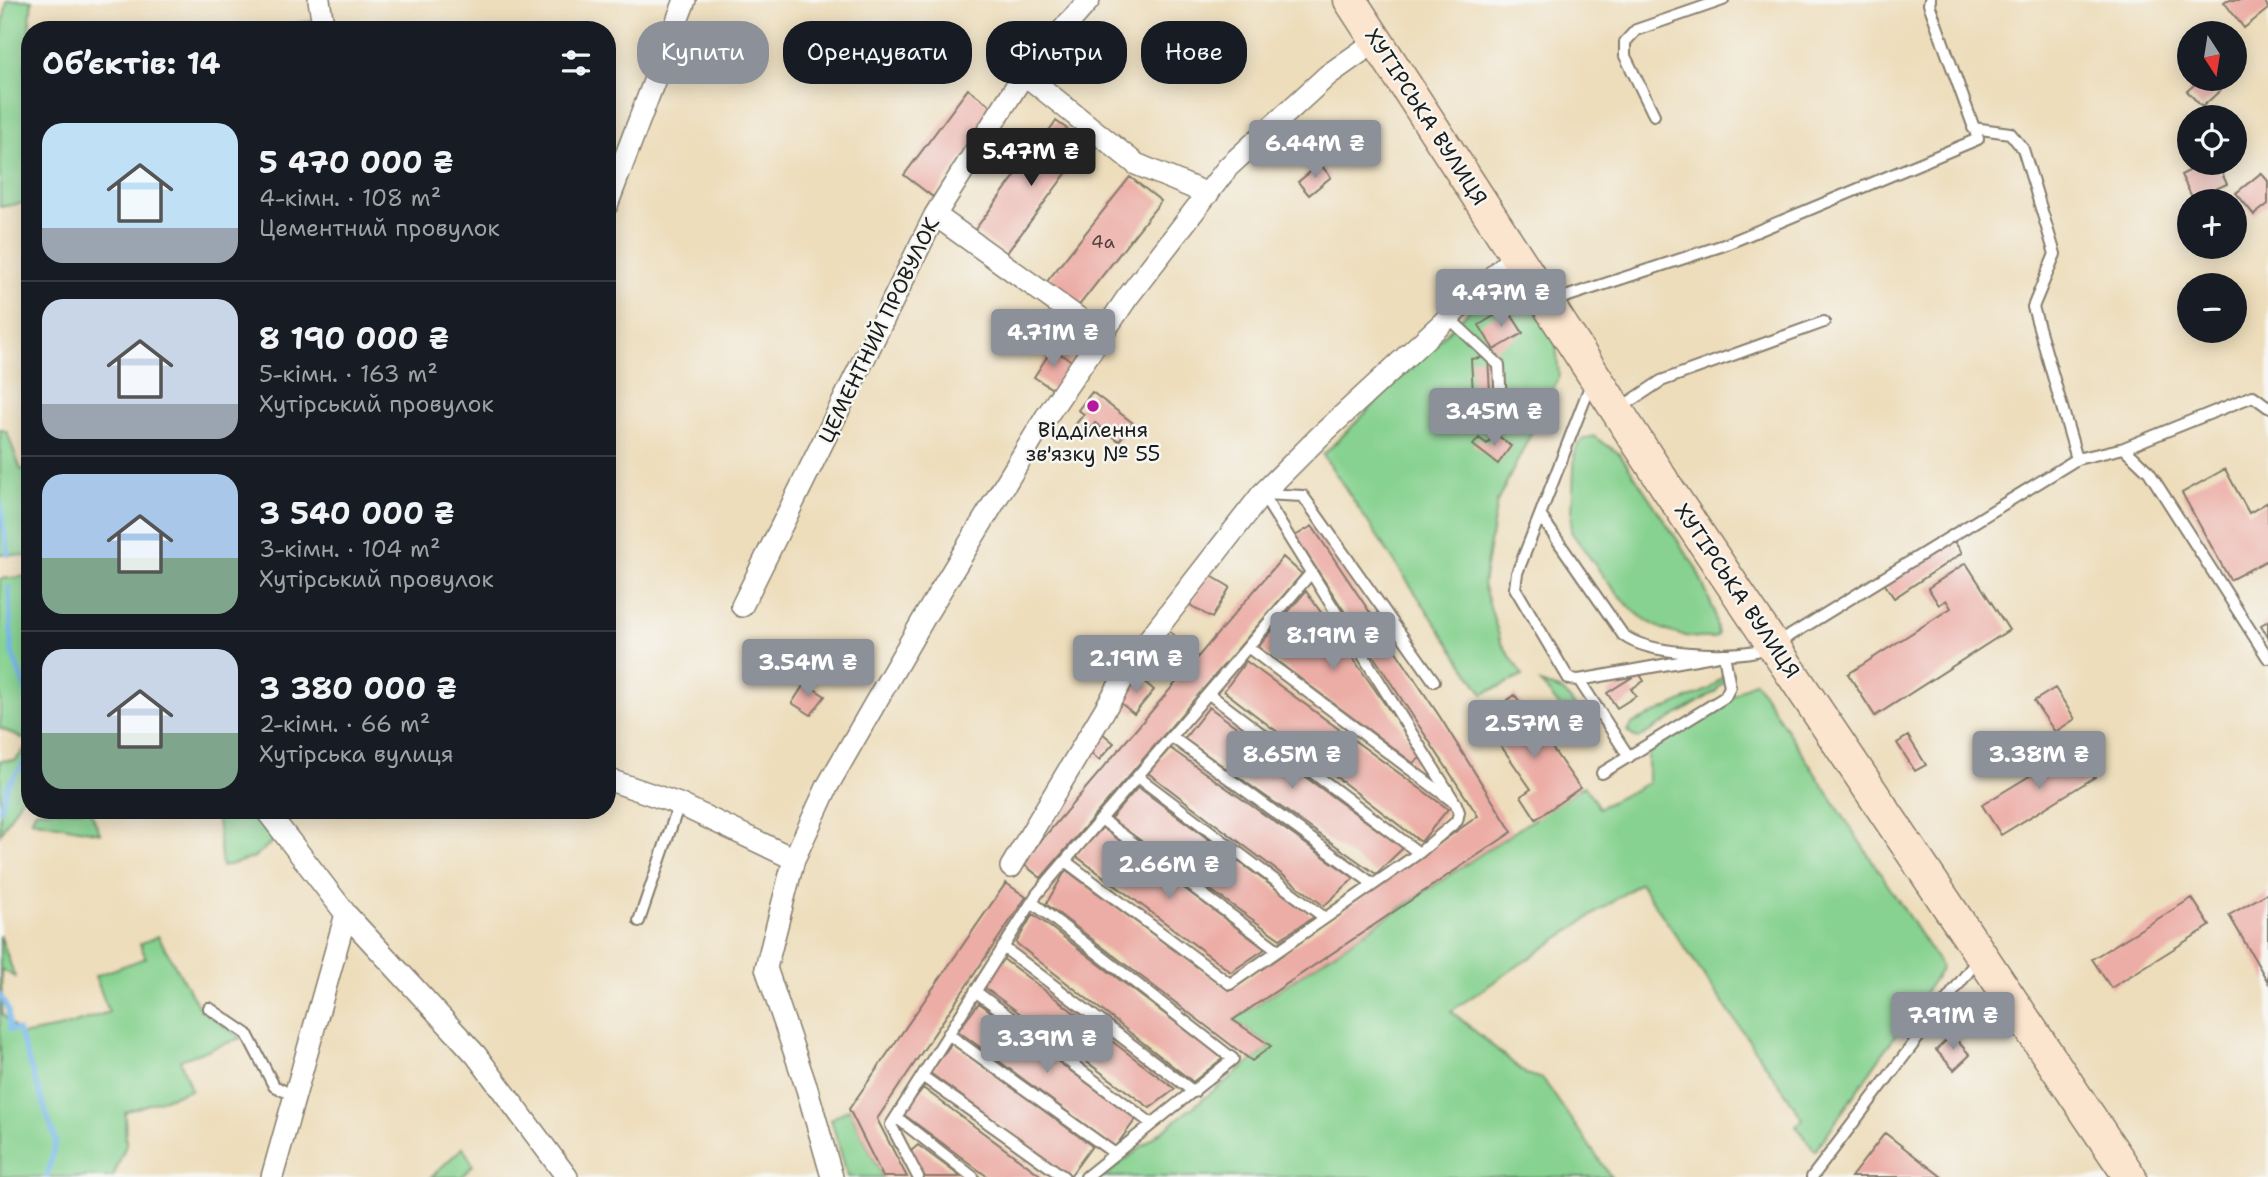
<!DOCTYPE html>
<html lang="uk">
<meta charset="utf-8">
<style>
body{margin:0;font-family:"Shantell Sans",sans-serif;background:#242831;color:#f1f3f6;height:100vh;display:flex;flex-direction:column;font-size:26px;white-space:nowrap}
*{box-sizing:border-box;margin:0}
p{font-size:23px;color:#9ea1a6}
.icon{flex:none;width:38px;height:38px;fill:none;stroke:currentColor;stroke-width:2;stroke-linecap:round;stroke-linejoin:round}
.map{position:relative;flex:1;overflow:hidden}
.details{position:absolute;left:21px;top:21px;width:595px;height:798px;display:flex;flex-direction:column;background:#171b24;border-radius:28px;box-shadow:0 4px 18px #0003}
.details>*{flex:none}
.hud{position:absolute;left:637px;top:21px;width:665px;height:63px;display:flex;gap:14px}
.needle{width:46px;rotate:168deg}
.controls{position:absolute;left:2177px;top:21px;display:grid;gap:14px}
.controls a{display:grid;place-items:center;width:70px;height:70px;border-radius:50%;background:#171b24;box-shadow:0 4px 18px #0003;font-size:35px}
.price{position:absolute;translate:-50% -60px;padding:0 16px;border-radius:7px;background:#8c9099;color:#fff;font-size:23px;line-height:46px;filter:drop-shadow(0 2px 4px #0008)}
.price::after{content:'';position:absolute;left:50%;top:42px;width:21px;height:16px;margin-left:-10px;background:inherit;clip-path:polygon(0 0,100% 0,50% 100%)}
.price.active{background:#222;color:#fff}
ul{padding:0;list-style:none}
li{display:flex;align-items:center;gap:21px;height:175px;padding:0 21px}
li+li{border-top:2px solid #363941}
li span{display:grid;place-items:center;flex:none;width:196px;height:140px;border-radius:21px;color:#555}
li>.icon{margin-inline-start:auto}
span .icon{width:84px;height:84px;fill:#fffc;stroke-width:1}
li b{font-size:30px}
h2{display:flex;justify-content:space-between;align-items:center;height:84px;padding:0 21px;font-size:30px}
.tag{padding:0 24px;border-radius:28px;background:#171b24;box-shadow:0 4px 18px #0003;font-size:24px;line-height:63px}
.tag.active{background:#8c9099;color:#fff}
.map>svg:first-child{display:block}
.green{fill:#87d290;stroke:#527756;stroke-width:2}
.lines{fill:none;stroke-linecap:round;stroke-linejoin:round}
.stream{stroke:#76b8eb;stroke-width:5}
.building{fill:#ecada6}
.service-casing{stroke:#847c6c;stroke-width:14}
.minor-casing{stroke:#847c6c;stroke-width:24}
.secondary-casing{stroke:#847c6c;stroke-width:35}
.service{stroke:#fff;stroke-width:10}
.minor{stroke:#fff;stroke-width:21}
.secondary{stroke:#fce5cf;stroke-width:32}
.poi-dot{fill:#b5179e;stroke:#f6f6f2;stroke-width:2.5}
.labels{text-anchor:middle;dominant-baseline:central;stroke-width:5;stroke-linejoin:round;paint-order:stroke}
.number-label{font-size:18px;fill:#50403e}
.street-label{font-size:21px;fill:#1c1c1c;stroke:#f6f6f2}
.poi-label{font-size:21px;fill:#1c1c1c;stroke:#f6f6f2}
</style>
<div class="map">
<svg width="2268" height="1177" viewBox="0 0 2268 1177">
<rect width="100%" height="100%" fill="#f6f6f2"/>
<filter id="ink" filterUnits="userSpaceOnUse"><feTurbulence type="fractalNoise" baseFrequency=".0143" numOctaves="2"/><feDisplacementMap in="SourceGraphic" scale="14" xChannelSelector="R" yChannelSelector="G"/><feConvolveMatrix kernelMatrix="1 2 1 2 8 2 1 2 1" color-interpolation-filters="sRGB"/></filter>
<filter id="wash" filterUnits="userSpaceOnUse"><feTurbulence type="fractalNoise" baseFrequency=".00686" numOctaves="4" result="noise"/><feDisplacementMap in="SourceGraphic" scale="28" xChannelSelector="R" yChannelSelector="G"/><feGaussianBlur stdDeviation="1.57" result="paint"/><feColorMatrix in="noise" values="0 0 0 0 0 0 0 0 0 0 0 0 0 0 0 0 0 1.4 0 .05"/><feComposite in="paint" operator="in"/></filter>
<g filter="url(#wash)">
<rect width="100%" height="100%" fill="#edddbb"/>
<!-- green -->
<path class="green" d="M 7,0 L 32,0 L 25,71 L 30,70 L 30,178 L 24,180 L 29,202 L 0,207 L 0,42 Z
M 312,21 L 314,30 L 248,30 Z
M 1518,285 L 1556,342 L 1559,377 L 1497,502 L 1483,584 L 1501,642 L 1523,676 L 1483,694 L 1323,455 L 1489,291 Z
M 0,429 L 7,432 L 21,470 L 30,467 L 30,556 L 0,554 Z
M 1593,436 L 1620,454 L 1696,568 L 1714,611 L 1718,635 L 1713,638 C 1636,640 1613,586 1571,532 L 1575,449 L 1582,440 Z
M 30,576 L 30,784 L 0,834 L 0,761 L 16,760 L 30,742 L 0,728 L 0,579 Z
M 1723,676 L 1726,679 L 1715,692 L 1637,739 L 1627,731 L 1633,723 L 1710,689 Z
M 1755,681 L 1942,968 L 1815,1151 L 1796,1126 L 1803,1119 L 1640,883 L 1451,1011 L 1526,1074 L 1543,1079 L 1611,1177 L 1103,1177 L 1271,1046 L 1233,1020 L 1580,788 L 1585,786 L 1599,808 L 1648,783 L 1648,753 Z
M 1541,683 L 1564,692 L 1591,727 L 1581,733 Z
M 36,810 L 90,810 L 100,833 L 31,820 Z
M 216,810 L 254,810 L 276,839 L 253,858 L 222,867 Z
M 0,935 L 15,977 L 1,969 L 2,1014 L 21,1035 L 59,1028 L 109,1012 L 95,976 L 146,958 L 140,944 L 158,936 L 200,1009 L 241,1038 L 180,1060 L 191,1090 L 125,1112 L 126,1145 L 113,1177 L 0,1177 Z
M 849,1109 L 883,1177 L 848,1177 L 831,1119 Z
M 463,1147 L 473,1165 L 462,1177 L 431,1177 Z"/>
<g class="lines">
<!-- stream -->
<path class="stream" d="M 0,502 L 8,555
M 9,587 L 12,653 L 30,701
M 0,810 L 8,784 L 30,754
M 0,995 L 8,1010 L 10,1030 L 18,1030 L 56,1141 L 47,1177"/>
</g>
<g id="blocks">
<!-- building -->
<path class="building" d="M 2227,0 L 2265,0 L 2268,9 L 2244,28 L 2224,2 Z
M 2201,79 L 2215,79 L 2223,88 L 2202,107 L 2187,91 Z
M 968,89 L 998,111 L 933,197 L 904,175 Z
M 1056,121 L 1088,144 L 1006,254 L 974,231 Z
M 2193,163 L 2217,163 L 2227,184 L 2193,199 L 2181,175 L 2189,171 L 2186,166 Z
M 1320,164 L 1331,177 L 1309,195 L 1298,182 Z
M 2261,173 L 2268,181 L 2268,204 L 2254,215 L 2236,193 Z
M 1130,177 L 1161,201 L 1077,308 L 1045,284 Z
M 1507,308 L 1523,333 L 1494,350 L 1479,325 Z
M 1052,349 L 1072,361 L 1054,390 L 1034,377 Z
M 1488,357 L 1490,392 L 1473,393 L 1471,359 Z
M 1092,392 L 1133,423 L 1119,441 L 1095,423 L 1087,434 L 1075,425 L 1084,414 L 1078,410 Z
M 1495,433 L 1511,446 L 1498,464 L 1473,445 L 1479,438 L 1487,444 Z
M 2225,469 L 2249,513 L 2268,502 L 2268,560 L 2230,580 L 2182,493 Z
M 1312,526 L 1440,717 L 1512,832 L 1233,1020 L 1271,1046 L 1252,1061 L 1046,904 L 1066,870 L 1230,991 L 1478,816 L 1295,536 Z
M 1952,538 L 1962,553 L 1894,598 L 1884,583 Z
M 1283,557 L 1302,574 L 1041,878 L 1022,863 Z
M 1966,563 L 2009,630 L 1875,716 L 1848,674 L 1951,608 L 1946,600 L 1939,605 L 1928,588 Z
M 1208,574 L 1230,587 L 1212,618 L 1190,605 Z
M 1306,591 L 1422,757 L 1413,763 L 1258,647 Z
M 2268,621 L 2268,637 L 2261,625 Z
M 1164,627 L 1186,645 L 1167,668 L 1145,650 Z
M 1246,661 L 1448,809 L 1421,842 L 1224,691 Z
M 1639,673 L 1644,681 L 1631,689 L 1636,696 L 1617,708 L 1607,693 Z
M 1138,676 L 1154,690 L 1134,714 L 1117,700 Z
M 805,683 L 825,696 L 811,715 L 792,703 Z
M 2055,688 L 2075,719 L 2055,732 L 2034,701 Z
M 1515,695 L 1580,788 L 1536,819 L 1521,796 L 1531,789 L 1492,733 L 1508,722 L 1498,707 Z
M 1209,707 L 1403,848 L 1376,874 L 1184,739 Z
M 1101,732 L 1114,743 L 1099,760 L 1086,749 Z
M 1908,736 L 1926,765 L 1915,771 L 1897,743 Z
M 2077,747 L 2095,777 L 2001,835 L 1982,805 Z
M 1170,748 L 1354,878 L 1324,906 L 1148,773 Z
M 1138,787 L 1314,917 L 1280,939 L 1110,819 Z
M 1103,827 L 1265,949 L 1231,972 L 1076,856 Z
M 1006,883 L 1026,897 L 877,1119 L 907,1177 L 883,1177 L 849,1109 Z
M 2268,893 L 2268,982 L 2229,915 Z
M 2192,898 L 2210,926 L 2111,988 L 2092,959 Z
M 1033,914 L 1223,1058 L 1193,1082 L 1016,943 Z
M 1002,958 L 1175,1089 L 1150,1108 L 985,988 Z
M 979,1003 L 1136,1119 L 1115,1147 L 958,1031 Z
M 1952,1035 L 1970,1055 L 1954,1070 L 1936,1050 Z
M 952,1043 L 1092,1146 L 1070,1176 L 930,1073 Z
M 923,1088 L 1043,1177 L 988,1177 L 903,1114 Z
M 1885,1133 L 1942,1177 L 1851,1177 Z
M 918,1145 L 961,1177 L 925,1177 L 910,1152 Z"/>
</g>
</g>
<g filter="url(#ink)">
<use href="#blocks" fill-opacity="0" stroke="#847c6c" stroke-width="2"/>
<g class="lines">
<!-- service casing -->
<g class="service-casing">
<path id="service" d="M 1654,115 L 1625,56 L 1625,42 L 1636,30 L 1723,0
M 1550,302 L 1724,245 L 1978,139 L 1929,4 L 1930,0
M 1447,316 L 1499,365 L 1502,425
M 1592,381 L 1540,515 L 1623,635 C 1648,655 1724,657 1756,651 C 1768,649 1780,641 1791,635 L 2077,459 L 2033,307 L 2055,254 L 2023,149 L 2010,133 L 1973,128
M 1619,409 L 1661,381 L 1824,322
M 2124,448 L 2149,472 L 2268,658
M 2077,459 L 2124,448 L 2253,396 L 2268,407
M 1263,494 L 1303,496 L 1434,681
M 1540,515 L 1517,573 L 1515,588 L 1569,679 L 1579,680 L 1724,654 L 1730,687 L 1725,697 L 1602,773
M 1249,648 L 1451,800
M 1579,680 L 1629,757
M 1209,694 L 1419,853
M 1172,737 L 1373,884
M 1138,777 L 1325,918
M 1101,819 L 1278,950
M 1065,861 L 1230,984 L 1419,853 L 1457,821 L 1459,812 L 1456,804 L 1262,494
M 1032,902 L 1233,1059 L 1086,1177
M 639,921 L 679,804
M 1003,947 L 1194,1092
M 975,991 L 1152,1124
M 209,1008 L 247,1034 L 274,1086 L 296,1097
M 948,1034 L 1114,1153
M 922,1076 L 1064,1177
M 896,1117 L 973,1177
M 918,1177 L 891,1125 L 1037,894 L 1311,573
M 1812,1177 L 1978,959"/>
</g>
<!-- minor casing -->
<g class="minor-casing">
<path id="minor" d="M 319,0 L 324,30
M 1024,74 L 1136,164 L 1208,194
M 607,205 L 685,0
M 935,215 L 1102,335
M 742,606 L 935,215 L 1024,74 L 1089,0
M 607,779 L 679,804 L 794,859
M 266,810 L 346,914 L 476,1055 L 567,1177
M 1011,867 L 1139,652 L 1262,494 L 1319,437 L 1515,256
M 272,1177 L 346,914
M 832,1177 L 807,1089 L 766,968 L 794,859 L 828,785 L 927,613 L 1046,417 L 1127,298 L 1228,167 L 1328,75 L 1376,41"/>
</g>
<!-- secondary casing -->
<g class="secondary-casing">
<path id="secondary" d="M 1350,0 L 1666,486 L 2130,1177"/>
</g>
<!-- service -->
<use href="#service" class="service"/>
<!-- minor -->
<use href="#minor" class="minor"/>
<!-- secondary -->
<use href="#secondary" class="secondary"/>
</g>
</g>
<!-- markers -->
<circle class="poi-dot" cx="1093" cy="406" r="7"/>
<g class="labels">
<!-- number labels -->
<g class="number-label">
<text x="1103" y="242">4а</text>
</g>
<!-- street labels -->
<g class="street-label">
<text transform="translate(1426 117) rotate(57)">ХУТІРСЬКА ВУЛИЦЯ</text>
<text transform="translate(879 330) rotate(-64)">ЦЕМЕНТНИЙ ПРОВУЛОК</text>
<text transform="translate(1737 591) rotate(56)">ХУТІРСЬКА ВУЛИЦЯ</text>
</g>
<!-- poi labels -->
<g class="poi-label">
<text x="1093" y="430">Відділення<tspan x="1093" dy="24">зв'язку № 55</tspan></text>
</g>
</g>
</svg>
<div class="controls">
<a><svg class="needle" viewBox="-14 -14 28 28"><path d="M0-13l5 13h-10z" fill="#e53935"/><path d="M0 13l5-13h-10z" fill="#9ea1a6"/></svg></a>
<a><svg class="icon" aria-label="locate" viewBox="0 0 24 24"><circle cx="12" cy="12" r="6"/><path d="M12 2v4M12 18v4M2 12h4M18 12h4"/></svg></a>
<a>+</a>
<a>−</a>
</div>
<b class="price" style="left:1315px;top:180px">6.44M ₴</b>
<b class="price active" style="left:1031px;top:188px">5.47M ₴</b>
<b class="price" style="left:1501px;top:329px">4.47M ₴</b>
<b class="price" style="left:1053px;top:369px">4.71M ₴</b>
<b class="price" style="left:1494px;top:448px">3.45M ₴</b>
<b class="price" style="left:1333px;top:672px">8.19M ₴</b>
<b class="price" style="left:1136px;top:695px">2.19M ₴</b>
<b class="price" style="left:808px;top:699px">3.54M ₴</b>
<b class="price" style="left:1534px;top:760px">2.57M ₴</b>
<b class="price" style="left:1292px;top:791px">8.65M ₴</b>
<b class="price" style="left:2039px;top:791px">3.38M ₴</b>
<b class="price" style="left:1169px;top:901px">2.66M ₴</b>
<b class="price" style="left:1953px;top:1052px">7.91M ₴</b>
<b class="price" style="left:1047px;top:1075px">3.39M ₴</b>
<div class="hud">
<a class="tag active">Купити</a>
<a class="tag">Орендувати</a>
<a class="tag">Фільтри</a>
<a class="tag">Нове</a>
</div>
<section class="details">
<h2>Об’єктів: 14<svg class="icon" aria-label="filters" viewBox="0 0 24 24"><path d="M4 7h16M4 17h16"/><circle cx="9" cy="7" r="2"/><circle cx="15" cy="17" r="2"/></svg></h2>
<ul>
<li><span style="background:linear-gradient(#bfe0f5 75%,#9aa5b1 0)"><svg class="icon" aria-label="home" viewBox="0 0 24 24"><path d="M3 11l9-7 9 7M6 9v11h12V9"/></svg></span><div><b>5 470 000 ₴</b><p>4-кімн. · 108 m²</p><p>Цементний провулок</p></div></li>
<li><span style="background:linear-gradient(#c9d6e8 75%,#9aa5b1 0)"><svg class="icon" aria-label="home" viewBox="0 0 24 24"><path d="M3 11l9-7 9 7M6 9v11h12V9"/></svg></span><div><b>8 190 000 ₴</b><p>5-кімн. · 163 m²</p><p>Хутірський провулок</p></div></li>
<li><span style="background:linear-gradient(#a9c7e8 60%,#7fa58c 0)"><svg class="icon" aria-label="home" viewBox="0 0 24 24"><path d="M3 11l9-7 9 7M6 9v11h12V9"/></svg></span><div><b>3 540 000 ₴</b><p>3-кімн. · 104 m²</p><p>Хутірський провулок</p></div></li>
<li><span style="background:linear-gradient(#c9d6e8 60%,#7fa58c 0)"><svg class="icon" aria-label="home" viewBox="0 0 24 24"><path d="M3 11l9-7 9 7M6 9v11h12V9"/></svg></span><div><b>3 380 000 ₴</b><p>2-кімн. · 66 m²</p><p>Хутірська вулиця</p></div></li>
</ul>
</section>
</div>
